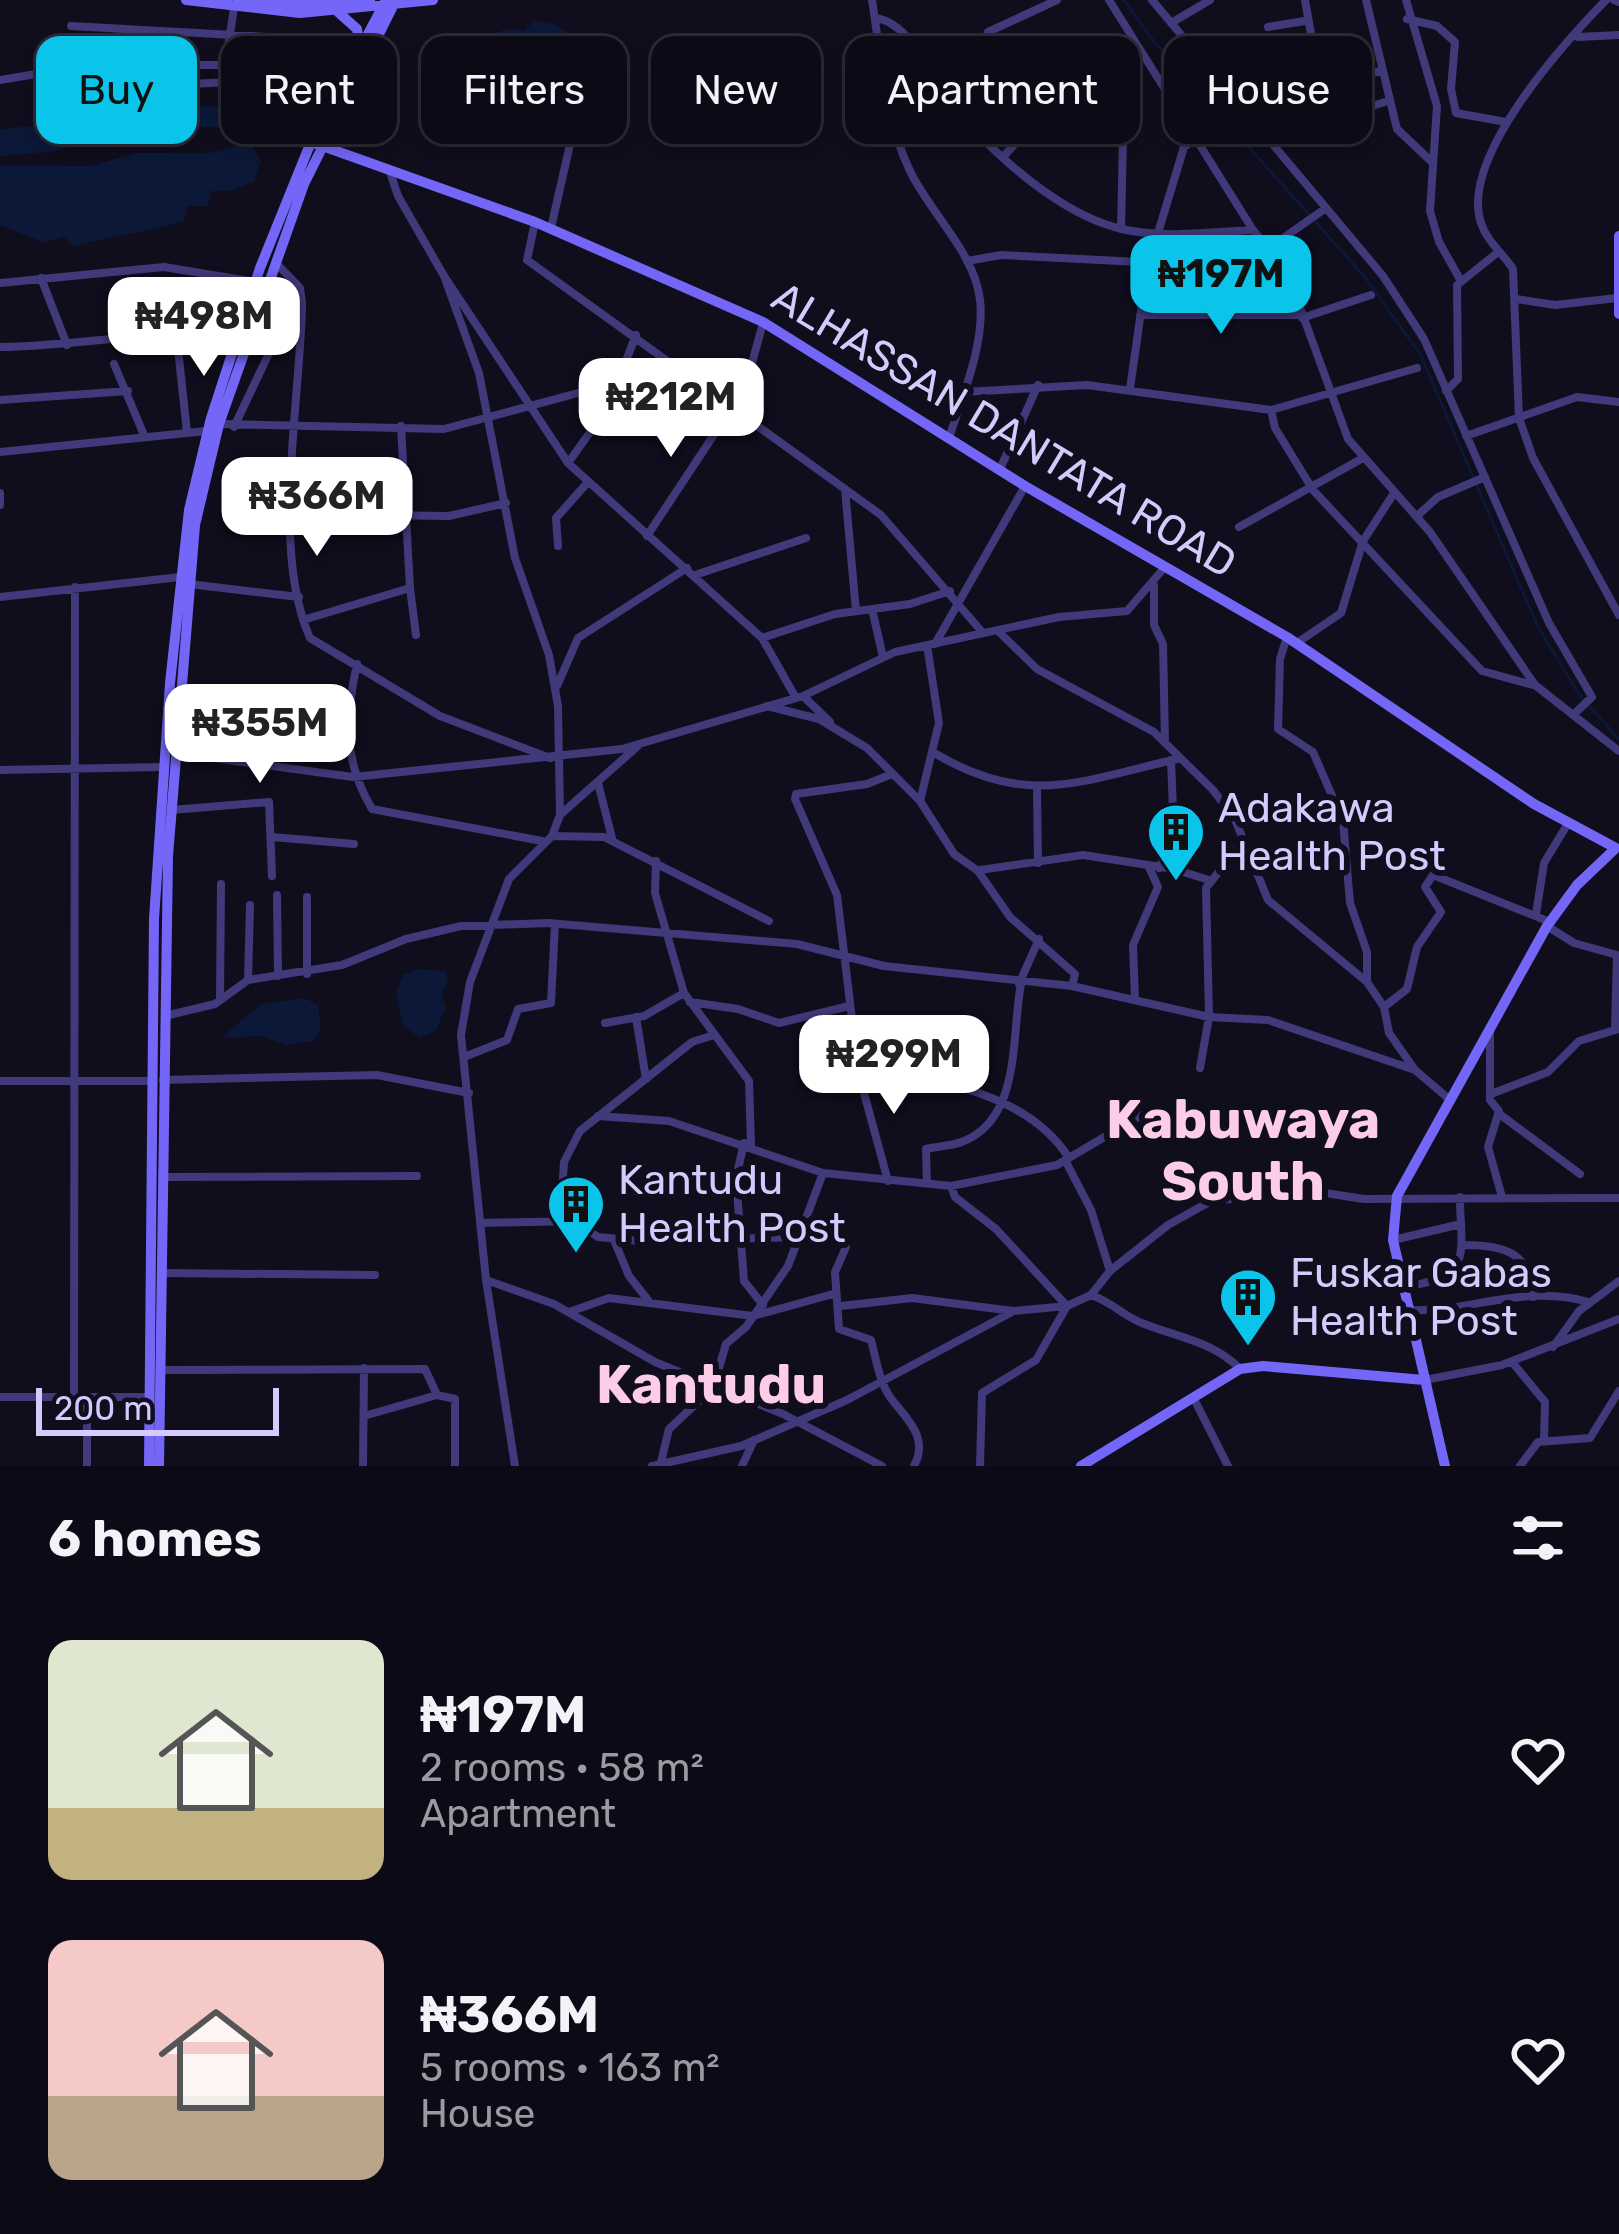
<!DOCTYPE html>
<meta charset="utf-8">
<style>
body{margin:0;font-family:Rubik,sans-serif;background:#1a1823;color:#f1f3f6;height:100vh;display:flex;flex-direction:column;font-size:45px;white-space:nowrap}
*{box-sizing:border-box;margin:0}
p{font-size:39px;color:#9a9aa1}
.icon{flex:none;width:66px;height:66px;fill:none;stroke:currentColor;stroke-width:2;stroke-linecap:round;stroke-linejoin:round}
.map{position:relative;height:1466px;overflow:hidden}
.panel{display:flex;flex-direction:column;background:#0c0a16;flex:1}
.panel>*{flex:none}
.hud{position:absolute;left:36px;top:36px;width:1548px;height:108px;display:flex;gap:24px}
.scale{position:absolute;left:36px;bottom:30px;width:243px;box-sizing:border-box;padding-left:12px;border:6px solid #d4cbfd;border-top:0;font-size:33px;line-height:42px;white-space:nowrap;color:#d4cbfd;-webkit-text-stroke:9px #100d1d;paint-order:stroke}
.price{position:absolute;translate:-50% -102px;padding:0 27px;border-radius:24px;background:#fff;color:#222;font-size:39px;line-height:78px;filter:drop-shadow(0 3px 6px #0008)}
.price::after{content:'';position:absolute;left:50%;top:72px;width:36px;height:27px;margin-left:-18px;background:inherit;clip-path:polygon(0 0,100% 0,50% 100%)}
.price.selected{background:#0bc4e9;color:#111}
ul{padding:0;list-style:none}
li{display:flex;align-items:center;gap:36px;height:300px;padding:0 48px}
li span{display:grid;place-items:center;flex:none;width:336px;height:240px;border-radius:24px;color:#555}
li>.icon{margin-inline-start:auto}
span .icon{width:144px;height:144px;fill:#fffc;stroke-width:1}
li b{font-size:51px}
h2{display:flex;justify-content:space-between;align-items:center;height:144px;padding:0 48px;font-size:51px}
.pill{padding:0 42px;border-radius:24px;background:#0c0a16;box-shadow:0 6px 18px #0003,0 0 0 3px #2c2b35;font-size:42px;line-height:108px}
.pill.selected{background:#0bc4e9;color:#111}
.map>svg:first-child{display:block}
.water{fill:#0b1838}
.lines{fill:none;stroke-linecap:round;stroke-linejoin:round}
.stream{stroke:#0b1838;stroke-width:3}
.street{stroke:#403a7a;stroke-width:8}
.secondary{stroke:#7467f8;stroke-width:10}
.labels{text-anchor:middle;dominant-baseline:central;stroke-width:12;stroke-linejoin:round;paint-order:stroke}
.street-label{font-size:42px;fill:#d4cbfd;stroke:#100d1d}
.poi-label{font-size:42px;fill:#d4cbfd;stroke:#100d1d;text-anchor:start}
.district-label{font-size:54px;font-weight:bold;fill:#fdcde8;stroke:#100d1d}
</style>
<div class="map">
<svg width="1619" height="1466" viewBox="0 0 1619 1466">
<rect width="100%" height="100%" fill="#100d1d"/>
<!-- water -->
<path class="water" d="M 534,21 C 562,24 573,30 579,57 C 581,68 588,73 586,84 C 580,111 535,119 515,101 C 504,91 484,60 480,46 C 492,33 507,25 524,31 Z
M 149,106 L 224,107 L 254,116 L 233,128 L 170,126 L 134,141 L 96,136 L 56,151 L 0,156 L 0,130 C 51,122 100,121 149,106 Z
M 249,142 L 261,160 L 254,181 L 231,191 L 211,191 L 208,206 L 187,206 L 184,221 C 147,233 112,236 74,246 L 63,236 L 45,243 L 0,225 L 0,165 L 92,166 L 135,153 L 210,153 Z
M 419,969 L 445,971 L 448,981 L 441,995 L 446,1006 L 436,1031 L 420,1038 L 403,1026 L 396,993 L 403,975 Z
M 304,998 L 318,1005 L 321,1029 L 314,1041 L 287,1045 L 261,1036 L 221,1038 L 261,1004 Z"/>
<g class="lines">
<!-- stream -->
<path class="stream" d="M 1124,0 L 1152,39 L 1364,276 L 1420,354 L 1538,627 L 1580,696 L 1619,739"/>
<!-- street -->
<path class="street" d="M 872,0 C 881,56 885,119 910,171 C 930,213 975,253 980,300 C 985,343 963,395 950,435
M 1109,0 L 1253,230 L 1286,269 L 1348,439 L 1430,532 L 1535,685 L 1619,751
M 1152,0 L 1383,276 L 1424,339 L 1549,623 L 1592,697 L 1573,715
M 1305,0 L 1321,90
M 1366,0 L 1397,129 L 1433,163
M 1406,0 L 1437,106 L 1430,211 L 1439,242 L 1461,281
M 1606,0 C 1564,43 1459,158 1481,223 C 1487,242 1503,253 1513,269 L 1519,418 L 1533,458 L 1619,615
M 1614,0 L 1619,2
M 875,18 C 914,21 949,104 977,133 C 1014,171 1069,217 1122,229 C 1163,239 1210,232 1252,230
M 1407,19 L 1437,26 L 1455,42 L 1451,89 L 1456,113 L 1506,122
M 1171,23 L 1210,0
M 71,26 L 321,40 L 322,64
M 1268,27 L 1305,21
M 1578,37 L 1619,35
M 90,65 L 94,89 L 231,82 L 238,68
M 225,67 L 234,8
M 0,80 L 90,65 L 351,65
M 1259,125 L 1321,90 L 1380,71
M 974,131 L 984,107 L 976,62 L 988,32 L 1057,0
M 1274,144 L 1324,121 L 1388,101
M 1004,156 L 1041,115
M 389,169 L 398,196 L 444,276 L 479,373 L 515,558 L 549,655 L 558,706 L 560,815 L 552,836 L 509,879 L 470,982 L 461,1035 L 486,1280 L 515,1466
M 535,222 L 527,260 L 881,515 L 983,633
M 551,228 L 576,118
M 1121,229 L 1124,92 L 1139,49
M 1269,248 L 1326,208
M 967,261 L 1001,255 L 1179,264 L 1273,255
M 276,263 L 300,288 L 302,303 C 301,399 270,548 310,638 L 440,716 L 550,758
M 1157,263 L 1158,233 L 1184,147 L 1196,139
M 444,276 L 568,463 L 762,638 L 796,698
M 41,278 L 67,345
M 0,283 L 164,267 L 255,282
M 1516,299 L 1555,305 L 1617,298
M 1140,315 L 1301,315
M 1302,318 L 1371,295
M 176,331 L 187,432
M 0,347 C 81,346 157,328 238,336
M 114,364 L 144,435
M 1130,389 L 1148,262
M 1446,391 L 1458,379 L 1457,285 L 1497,253
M 964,392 L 1087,385 L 1271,410 L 1417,368
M 0,400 L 128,391
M 1271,410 L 1275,428 L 1313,490 L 1482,671 L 1533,685
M 738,414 L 763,323
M 219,424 L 444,429 L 619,382
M 234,427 L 300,288
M 1466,436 L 1577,397 L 1619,402
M 0,452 L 207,431
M 568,463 L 608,407 L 636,335
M 1000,469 L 1038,385
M 845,489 L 856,611
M 0,493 L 0,505
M 293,514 L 449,516 L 506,503
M 1417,516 L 1438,497 L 1485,477
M 1239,527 L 1363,458
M 647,536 L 731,409
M 558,546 L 556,518 L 588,482
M 695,575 L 806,538
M 189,584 L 299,597
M 1154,585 L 1154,625 L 1163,644 L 1165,742
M 410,588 L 416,635
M 0,597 L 180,577
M 872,609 L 883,657
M 303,620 L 410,588 L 401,426
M 998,631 L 1037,669 L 1154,732 L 1213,790 L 1234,817 L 1268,900 L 1367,982 L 1384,1007 L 1389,1033 L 1415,1070
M 1287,637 L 1280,659 L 1278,729 L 1313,752 L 1343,821 L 1350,903 L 1367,952 L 1367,982
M 762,638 L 835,614 L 910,604 L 950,591
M 1297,643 L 1341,613 L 1363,541 L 1394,493
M 935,644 L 1025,486
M 357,664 C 345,718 343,760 372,809 L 542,841
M 557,686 L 578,638 L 687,568
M 803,696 L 830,722
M 767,706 L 819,719 L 867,748 L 920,801 L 954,854 L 978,871 L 1010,917 L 1075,974 L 1072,986
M 176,753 L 353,777 L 622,749 L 803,696 L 895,652 L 1059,617 L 1127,611 L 1165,567
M 936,754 C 1028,808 1080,781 1177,759
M 0,770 L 163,767
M 892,774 L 867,784 L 796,794 L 795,799 L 837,895 L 856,1052 C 928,1086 1023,1086 1069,1158
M 598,783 L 612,838
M 1037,788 L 1038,863
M 920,801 L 939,723 L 927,645
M 171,810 L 269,802 L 272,876
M 561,814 L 639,745
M 552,836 L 604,837 L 769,921
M 272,837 L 354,844
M 656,861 L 655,893 L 684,993 L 749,1081 L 751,1145
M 1159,868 L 1174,835 L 1171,760
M 980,870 L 1083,855 L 1174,869 L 1209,880
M 277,895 L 278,976
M 1536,914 L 1544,863 L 1567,825
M 1547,926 L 1574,943 L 1617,955 L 1615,1029
M 307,974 L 307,897
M 248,980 L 250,905
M 1019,984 L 1039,939
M 220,999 L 221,884
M 1135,1000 L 1133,945 L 1158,887 L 1149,867
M 690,1002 L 738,1009 L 779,1023 L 849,1006
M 1384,1007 L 1407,989 L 1417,947 L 1441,912 L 1425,887 L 1433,875 L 1550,922
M 165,1016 L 215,1004 L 248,980 L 342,965 L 406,939 L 461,926 L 548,923 L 797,944 L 884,966 L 1072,986 L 1209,1017 L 1268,1020 L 1415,1070 L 1449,1099
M 636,1017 L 646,1079
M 605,1023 L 644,1016 L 684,993
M 1490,1028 L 1490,1100 L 1499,1111 L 1488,1147 L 1502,1197
M 864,1056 L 864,1093 L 888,1181
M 464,1057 L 507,1040 L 518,1009 L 551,1003 L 555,924
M 1200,1068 L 1209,1017 L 1206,888 L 1243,841
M 163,1080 L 377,1075 L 469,1093
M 0,1081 L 152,1081
M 1491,1094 L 1548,1072 L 1579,1041 L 1618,1029
M 1498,1113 L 1580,1174
M 598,1116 L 669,1121 L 823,1173 L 951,1186 L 1057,1165 L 1145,1113
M 744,1143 L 736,1178 L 744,1281 L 763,1305
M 1065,1160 L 1091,1210 L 1110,1271
M 162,1177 L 417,1176
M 927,1183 L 926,1149 C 939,1146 953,1146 964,1141 C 1022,1117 1011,1034 1021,984
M 951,1186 L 955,1197 L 996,1229 L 1066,1305
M 560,1222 L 564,1162 L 580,1131 L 692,1042 L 711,1036
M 480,1223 L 574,1221 L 598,1237 L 639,1241 L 801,1237
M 614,1240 L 629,1276 L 648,1300
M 1393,1240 L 1461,1224
M 1465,1245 C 1504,1245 1532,1253 1533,1297
M 846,1247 L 835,1272 L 839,1329 L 871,1340 C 876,1358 879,1381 890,1397 C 905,1418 930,1436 914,1466
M 162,1273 L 375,1275
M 486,1280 L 554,1304 L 655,1362 L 783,1414 L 882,1466
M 1404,1287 C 1476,1276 1460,1252 1460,1197
M 1091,1295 C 1112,1302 1125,1317 1142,1323 C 1176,1337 1213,1341 1240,1369
M 841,1306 L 912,1298 L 1013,1311 L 1067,1306 L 1091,1295 L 1110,1271 L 1168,1225 L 1211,1201 L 1312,1191 L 1364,1199 L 1619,1198
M 1408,1310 C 1470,1313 1523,1283 1589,1302
M 569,1312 L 609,1298 L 753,1316 L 833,1294
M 1553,1347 L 1579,1311 L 1619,1281
M 1512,1362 L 1545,1402 L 1544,1440
M 161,1370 L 425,1369 L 437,1395 L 455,1399 L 455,1466
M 1425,1380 L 1502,1365 L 1619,1319
M 0,1397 L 149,1397
M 74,1397 L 75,587
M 87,1397 L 87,1466
M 1193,1397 L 1228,1466
M 364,1416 L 437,1395
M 661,1462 L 669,1429 L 713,1388 L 726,1344 L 746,1327 L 788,1266 L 823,1173
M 363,1466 L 364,1368
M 652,1466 L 741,1446 L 847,1400 L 1012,1312
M 742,1466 L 754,1440
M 980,1466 L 982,1393 L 1036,1360 L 1067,1306
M 1520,1466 L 1538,1442 L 1590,1438 L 1619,1391"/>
<!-- secondary -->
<path class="secondary" d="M 186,0 L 300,13 L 433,0
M 238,0 L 286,5 L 370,0
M 338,12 L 357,29 L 360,48
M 314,143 L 535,222 L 763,322 L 1025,486 L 1287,637 L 1534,804 L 1614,847
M 1619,236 L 1619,314
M 149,1466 L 154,919 L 170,683 L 189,510 L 211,418 L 260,268 L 311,142 L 386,0
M 159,1466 L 168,856 L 195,525 L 219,424 L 304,184 L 396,0
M 1081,1466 L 1240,1369 L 1263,1366 L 1424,1380
M 1445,1466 L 1393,1240 L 1397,1196 L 1547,926 L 1577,885 L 1616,848"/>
</g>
<!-- icons -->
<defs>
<g id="building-pin" transform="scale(3)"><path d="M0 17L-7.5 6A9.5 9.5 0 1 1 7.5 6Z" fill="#0bc4e9" stroke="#100d1d"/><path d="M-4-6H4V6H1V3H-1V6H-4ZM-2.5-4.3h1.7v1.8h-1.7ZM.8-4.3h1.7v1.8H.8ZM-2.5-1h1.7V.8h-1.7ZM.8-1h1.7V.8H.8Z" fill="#111"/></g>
</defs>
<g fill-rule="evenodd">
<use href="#building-pin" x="1176" y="832"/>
<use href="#building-pin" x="576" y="1204"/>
<use href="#building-pin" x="1248" y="1297"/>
</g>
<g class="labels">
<!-- street labels -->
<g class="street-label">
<text transform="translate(1004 430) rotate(31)">ALHASSAN DANTATA ROAD</text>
</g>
<!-- poi labels -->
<g class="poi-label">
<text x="1218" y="808">Adakawa<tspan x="1218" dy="48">Health Post</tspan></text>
<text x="618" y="1180">Kantudu<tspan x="618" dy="48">Health Post</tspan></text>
<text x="1290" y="1273">Fuskar Gabas<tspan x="1290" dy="48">Health Post</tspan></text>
</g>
<!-- district labels -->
<g class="district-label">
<text x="1243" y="1120">Kabuwaya<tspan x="1243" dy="62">South</tspan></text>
<text x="711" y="1385">Kantudu</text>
</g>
</g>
</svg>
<div class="scale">200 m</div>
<b class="price selected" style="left:1221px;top:337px">₦197M</b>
<b class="price" style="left:204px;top:379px">₦498M</b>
<b class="price" style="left:671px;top:460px">₦212M</b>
<b class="price" style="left:317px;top:559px">₦366M</b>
<b class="price" style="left:260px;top:786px">₦355M</b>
<b class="price" style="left:894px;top:1117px">₦299M</b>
<div class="hud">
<a class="pill selected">Buy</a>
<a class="pill">Rent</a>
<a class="pill">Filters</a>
<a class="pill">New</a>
<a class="pill">Apartment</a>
<a class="pill">House</a>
</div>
</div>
<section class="panel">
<h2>6 homes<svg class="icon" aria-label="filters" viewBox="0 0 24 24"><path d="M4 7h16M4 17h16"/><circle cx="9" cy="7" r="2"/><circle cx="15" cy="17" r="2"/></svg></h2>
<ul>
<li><span style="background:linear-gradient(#dfe7d0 70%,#c2b280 0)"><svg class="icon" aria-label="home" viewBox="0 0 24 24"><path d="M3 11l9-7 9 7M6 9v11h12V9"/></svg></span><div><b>₦197M</b><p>2 rooms · 58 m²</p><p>Apartment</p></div><svg class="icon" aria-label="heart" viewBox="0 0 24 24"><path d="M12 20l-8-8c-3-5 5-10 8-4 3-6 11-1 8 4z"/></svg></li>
<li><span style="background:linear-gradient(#f6c9c9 65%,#b9a48a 0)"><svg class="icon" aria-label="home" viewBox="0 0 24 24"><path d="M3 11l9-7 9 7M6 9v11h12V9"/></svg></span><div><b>₦366M</b><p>5 rooms · 163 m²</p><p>House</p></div><svg class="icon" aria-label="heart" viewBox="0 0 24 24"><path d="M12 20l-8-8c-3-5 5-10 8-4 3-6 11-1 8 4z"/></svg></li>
</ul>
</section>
